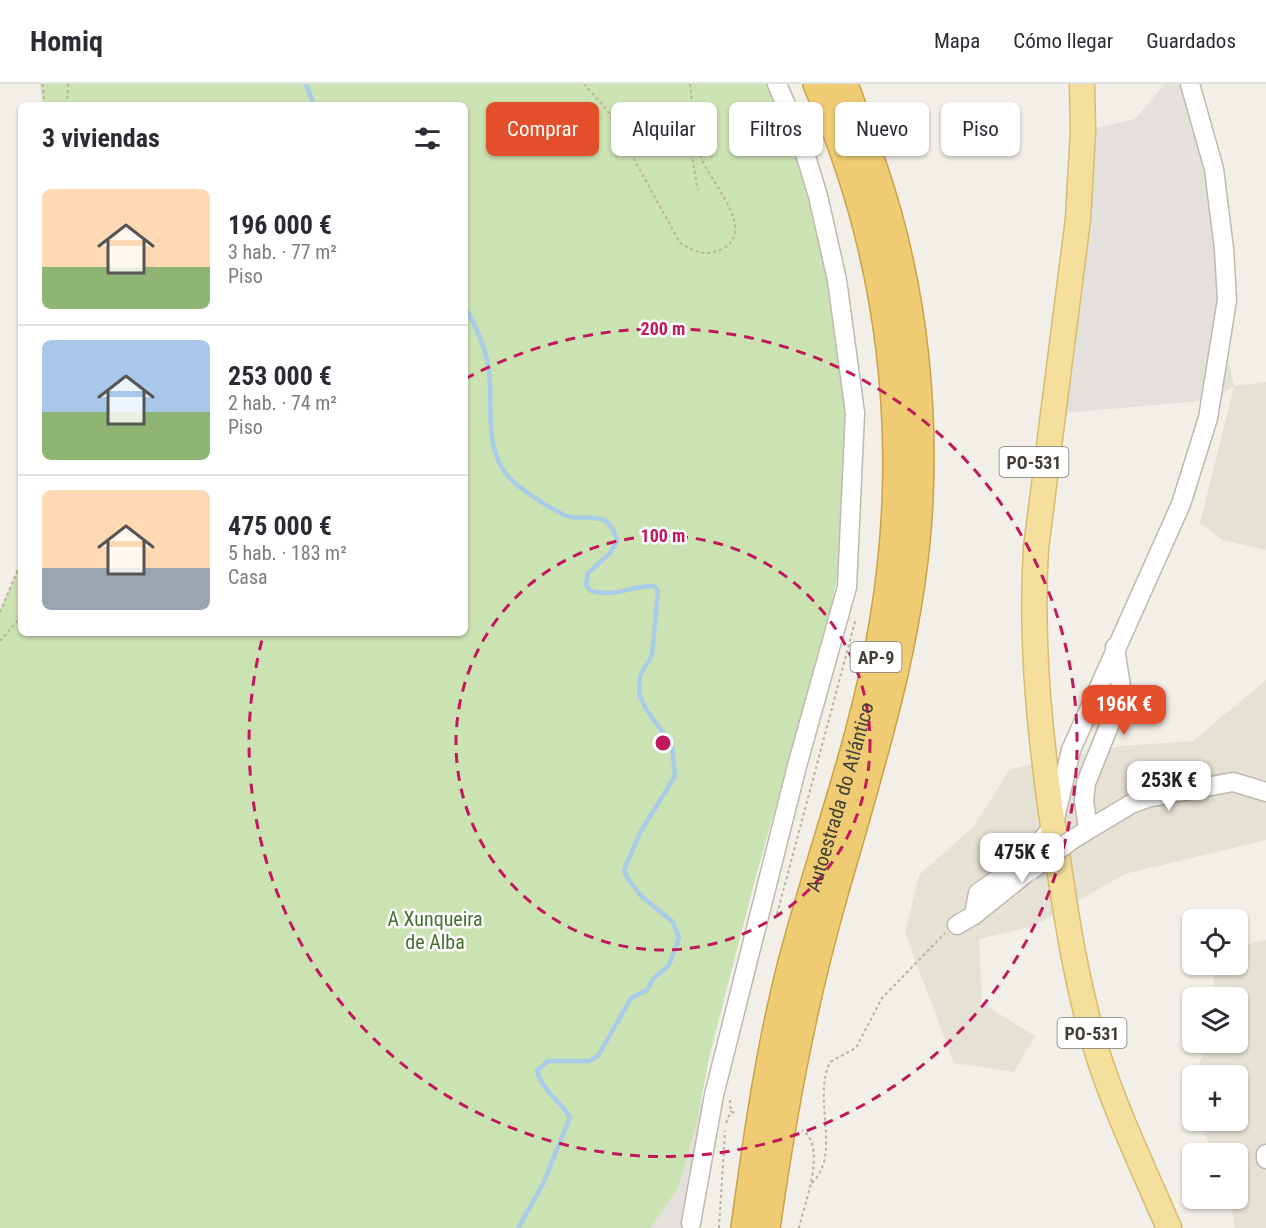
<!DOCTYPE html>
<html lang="es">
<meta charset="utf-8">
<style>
body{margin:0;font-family:"Roboto Condensed",sans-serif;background:#f2f2f3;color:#2b2b33;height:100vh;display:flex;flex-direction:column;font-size:22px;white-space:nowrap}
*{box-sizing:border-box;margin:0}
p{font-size:20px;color:#7c7c81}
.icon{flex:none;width:33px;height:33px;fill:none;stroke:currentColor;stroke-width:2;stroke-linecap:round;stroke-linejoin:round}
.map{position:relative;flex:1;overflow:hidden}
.panel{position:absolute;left:18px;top:18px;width:450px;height:534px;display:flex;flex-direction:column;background:#fff;border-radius:9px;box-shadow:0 2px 4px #0004}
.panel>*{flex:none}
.banner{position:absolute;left:486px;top:18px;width:570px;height:54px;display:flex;gap:12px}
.fabs{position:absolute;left:1182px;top:825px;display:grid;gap:12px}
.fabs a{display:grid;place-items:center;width:66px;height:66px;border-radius:9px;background:#fff;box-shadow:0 2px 4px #0004;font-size:30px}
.price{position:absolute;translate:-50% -51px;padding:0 14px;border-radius:12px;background:#fff;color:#222;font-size:20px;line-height:39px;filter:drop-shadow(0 2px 3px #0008)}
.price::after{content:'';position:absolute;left:50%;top:36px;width:18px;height:14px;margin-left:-9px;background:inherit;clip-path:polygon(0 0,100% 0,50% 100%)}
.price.on{background:#e44f2b;color:#fff}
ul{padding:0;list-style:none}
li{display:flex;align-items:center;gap:18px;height:150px;padding:0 24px}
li+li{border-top:2px solid #e1e1e2}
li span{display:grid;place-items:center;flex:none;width:168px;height:120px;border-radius:9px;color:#555}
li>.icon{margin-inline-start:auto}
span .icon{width:72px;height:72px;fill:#fffc;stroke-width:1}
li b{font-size:26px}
h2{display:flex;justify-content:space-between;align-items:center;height:72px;padding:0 24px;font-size:26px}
.pill{padding:0 21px;border-radius:9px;background:#fff;box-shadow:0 2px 4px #0004;font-size:21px;line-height:54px}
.pill.on{background:#e44f2b;color:#fff}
header{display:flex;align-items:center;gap:36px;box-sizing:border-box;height:84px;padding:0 30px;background:#fff;border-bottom:2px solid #e1e1e2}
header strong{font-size:28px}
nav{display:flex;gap:33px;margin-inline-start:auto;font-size:21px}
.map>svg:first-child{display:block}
.residential{fill:#e5e1d5}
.industrial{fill:#e4e0db}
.green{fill:#cbe2b3}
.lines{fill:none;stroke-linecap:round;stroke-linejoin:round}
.stream{stroke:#a9cce9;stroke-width:4.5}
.minor-casing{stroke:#bfb9ad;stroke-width:21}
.major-casing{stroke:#d7bc6f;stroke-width:27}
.highway-casing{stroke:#cda145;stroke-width:30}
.path{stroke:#bcb29d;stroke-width:2;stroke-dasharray:3 3;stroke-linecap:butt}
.minor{stroke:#fff;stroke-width:18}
.major{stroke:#f4df9d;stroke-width:24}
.highway{stroke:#efcc74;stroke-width:27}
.minor-bridge-casing{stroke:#bfb9ad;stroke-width:21;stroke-linecap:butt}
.minor-bridge{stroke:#fff;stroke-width:18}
.ring{fill:none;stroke:#c2185b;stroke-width:3;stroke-dasharray:10 8}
.labels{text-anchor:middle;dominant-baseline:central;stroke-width:5;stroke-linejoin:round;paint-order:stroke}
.shield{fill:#fff;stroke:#7c7972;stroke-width:1.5}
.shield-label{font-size:18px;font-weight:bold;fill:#443f36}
.street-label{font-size:20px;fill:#443f36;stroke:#fff}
.park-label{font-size:20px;fill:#456f30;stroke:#fff}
.centre{fill:#c2185b;stroke:#fff;stroke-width:3}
.ring-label{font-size:18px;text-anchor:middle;font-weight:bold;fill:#c2185b;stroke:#fff;stroke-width:5;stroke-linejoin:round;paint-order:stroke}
</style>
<header>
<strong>Homiq</strong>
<nav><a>Mapa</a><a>Cómo llegar</a><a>Guardados</a></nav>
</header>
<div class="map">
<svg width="1266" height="1144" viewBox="0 0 1266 1144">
<rect width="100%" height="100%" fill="#f1efe7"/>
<!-- residential -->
<path class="residential" d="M 1266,298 L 1266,466 L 1222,456 L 1200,439 L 1234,302 Z
M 1266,596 L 1266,756 L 1125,790 L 1034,842 L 979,855 L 982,919 L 1035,952 L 1014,988 L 954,979 L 905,849 L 919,791 L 974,742 L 1010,685 L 1121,662 L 1193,657 Z
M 1266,856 L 1266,1144 L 1235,1144 L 1230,1115 L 1238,1114 L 1238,1070 L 1213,1069 L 1199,1037 L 1238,1036 L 1238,992 L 1194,992 L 1208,959 L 1238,958 L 1238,914 L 1212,913 L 1215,881 L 1238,880 L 1238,863 Z"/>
<!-- industrial -->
<path class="industrial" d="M 1165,0 L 1190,0 L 1211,76 L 1223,252 L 1234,302 L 1212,316 L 1053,330 L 1083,47 L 1135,35 Z
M 714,1011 L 691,1144 L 617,1144 L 676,1026 Z"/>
<!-- green -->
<path class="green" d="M 40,0 L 771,0 L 792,47 L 824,162 L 847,334 L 838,486 L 830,532 L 757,788 L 709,974 L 697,1037 L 678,1104 L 650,1144 L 0,1144 L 0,526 L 21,479 L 21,549 L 465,549 L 465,21 L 43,21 Z"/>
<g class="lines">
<!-- stream -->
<path class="stream" d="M 306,0 L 314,21
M 465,223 C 476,242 486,265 489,287 C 493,322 484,360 506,390 C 514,401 558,431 571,433 C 594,436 609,426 617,457 L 610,469 L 588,489 L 586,501 L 591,507 C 619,514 630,501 654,502 L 658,507 L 652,571 L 640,592 L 639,610 L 646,625 L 672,661 L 675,692 L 641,747 L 624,786 L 628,795 L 641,812 L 673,838 L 679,854 L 669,881 L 653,895 L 647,906 L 631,914 L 598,972 L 589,977 L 548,977 L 537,987 C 542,1005 559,1017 570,1033 L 543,1100 L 518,1144"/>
<!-- minor casing -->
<g class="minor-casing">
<path id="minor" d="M 1088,745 L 1084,717 L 1086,699 L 1111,637 L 1121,603 L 1115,563
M 1073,755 L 1131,720 L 1147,714 L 1233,698 L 1266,708
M 974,831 L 978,809 L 1021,779 L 1053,743 L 1071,666 L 1181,420 L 1208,334 L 1227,216 L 1224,165 L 1214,85 L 1190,0
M 957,841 L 974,831 L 1025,790
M 1266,1070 L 1266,1075
M 691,1139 L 714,1011 L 797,682 L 847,503 L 855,329 L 837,196 L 818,112 L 801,56 L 777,0"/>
</g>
<!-- major casing -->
<g class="major-casing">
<path id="major" d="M 1082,0 L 1083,47 L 1078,135 L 1036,464 C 1030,564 1041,663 1056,762 C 1066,833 1077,903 1098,971 C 1117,1030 1145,1088 1169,1144"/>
</g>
<!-- highway casing -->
<g class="highway-casing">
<g id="highway">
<path id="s1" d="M 745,1144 C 757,1057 769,969 791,883 C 821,767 865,654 884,536 C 914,354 892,169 817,0"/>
<path d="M 766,1144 C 781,1037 800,931 829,827 C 867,691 913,556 919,414 C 923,318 913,221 887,128 C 875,85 859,42 844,0"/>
</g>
</g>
<!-- path -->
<path class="path" d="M 43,0 L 44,21
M 584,0 L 607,26 L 680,159 C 695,168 705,173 722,165 C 759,147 708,96 701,73 C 695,49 693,24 690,0
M 67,21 L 68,0
M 693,40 L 689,54 L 698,106
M 0,528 L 21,478
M 0,557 L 21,533
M 777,830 L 856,534
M 730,1016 L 731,1027 L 737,1031
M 726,1039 L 731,1027
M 812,1099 C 842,1070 812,1016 830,978 L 856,964 L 882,914 L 945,849
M 719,1144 L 725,1047
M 799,1144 C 804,1120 828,1063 802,1046"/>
<!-- minor -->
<use href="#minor" class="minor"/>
<!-- major -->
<use href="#major" class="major"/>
<!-- highway -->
<use href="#highway" class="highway"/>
<!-- minor-bridge casing -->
<g class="minor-bridge-casing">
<path id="minor-bridge" d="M 1030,787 L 1073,755"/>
</g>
<!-- minor-bridge -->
<use href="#minor-bridge" class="minor-bridge"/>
</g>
<!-- distance rings -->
<g class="ring">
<circle cx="663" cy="659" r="207"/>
<path d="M465 295A414 414 0 1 1 263 552"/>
</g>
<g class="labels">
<!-- shield labels -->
<g class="shield">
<rect x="999.5" y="363" width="69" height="30" rx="4.5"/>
<rect x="850.5" y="558" width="51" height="30" rx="4.5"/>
<rect x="1057.5" y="934" width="69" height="30" rx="4.5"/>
</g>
<g class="shield-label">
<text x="1034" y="378">PO-531</text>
<text x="876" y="573">AP-9</text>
<text x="1092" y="949">PO-531</text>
</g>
<!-- street labels -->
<g class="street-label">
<text stroke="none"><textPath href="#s1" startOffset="442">Autoestrada do Atlántico</textPath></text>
</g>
<!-- park labels -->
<g class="park-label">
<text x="435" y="835">A Xunqueira<tspan x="435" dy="23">de Alba</tspan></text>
</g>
</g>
<circle cx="663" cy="659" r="9" class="centre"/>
<g class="ring-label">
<text x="663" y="251">200 m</text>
<text x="663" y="458">100 m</text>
</g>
</svg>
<div class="fabs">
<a><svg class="icon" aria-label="locate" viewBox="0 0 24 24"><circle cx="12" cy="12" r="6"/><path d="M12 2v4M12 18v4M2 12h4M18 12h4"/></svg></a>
<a><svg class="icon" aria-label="layers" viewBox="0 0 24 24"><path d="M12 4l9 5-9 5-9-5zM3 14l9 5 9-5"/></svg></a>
<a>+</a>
<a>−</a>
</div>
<b class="price on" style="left:1124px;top:652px">196K €</b>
<b class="price" style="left:1169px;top:728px">253K €</b>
<b class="price" style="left:1022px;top:800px">475K €</b>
<div class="banner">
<a class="pill on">Comprar</a>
<a class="pill">Alquilar</a>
<a class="pill">Filtros</a>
<a class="pill">Nuevo</a>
<a class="pill">Piso</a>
</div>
<section class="panel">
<h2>3 viviendas<svg class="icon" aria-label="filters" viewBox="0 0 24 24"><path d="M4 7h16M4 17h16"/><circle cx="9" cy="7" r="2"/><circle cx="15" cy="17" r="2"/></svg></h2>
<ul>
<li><span style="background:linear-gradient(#ffd9b3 65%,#8fb573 0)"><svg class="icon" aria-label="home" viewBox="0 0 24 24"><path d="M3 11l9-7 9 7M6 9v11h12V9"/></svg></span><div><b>196 000 €</b><p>3 hab. · 77 m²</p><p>Piso</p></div></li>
<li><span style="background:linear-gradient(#a9c7e8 60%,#8fb573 0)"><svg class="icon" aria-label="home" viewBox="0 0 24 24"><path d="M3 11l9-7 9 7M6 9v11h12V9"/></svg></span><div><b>253 000 €</b><p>2 hab. · 74 m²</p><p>Piso</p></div></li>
<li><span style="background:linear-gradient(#ffd9b3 65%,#9aa5b1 0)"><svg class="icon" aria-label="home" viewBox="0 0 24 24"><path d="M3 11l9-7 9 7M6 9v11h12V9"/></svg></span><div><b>475 000 €</b><p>5 hab. · 183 m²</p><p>Casa</p></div></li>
</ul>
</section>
</div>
